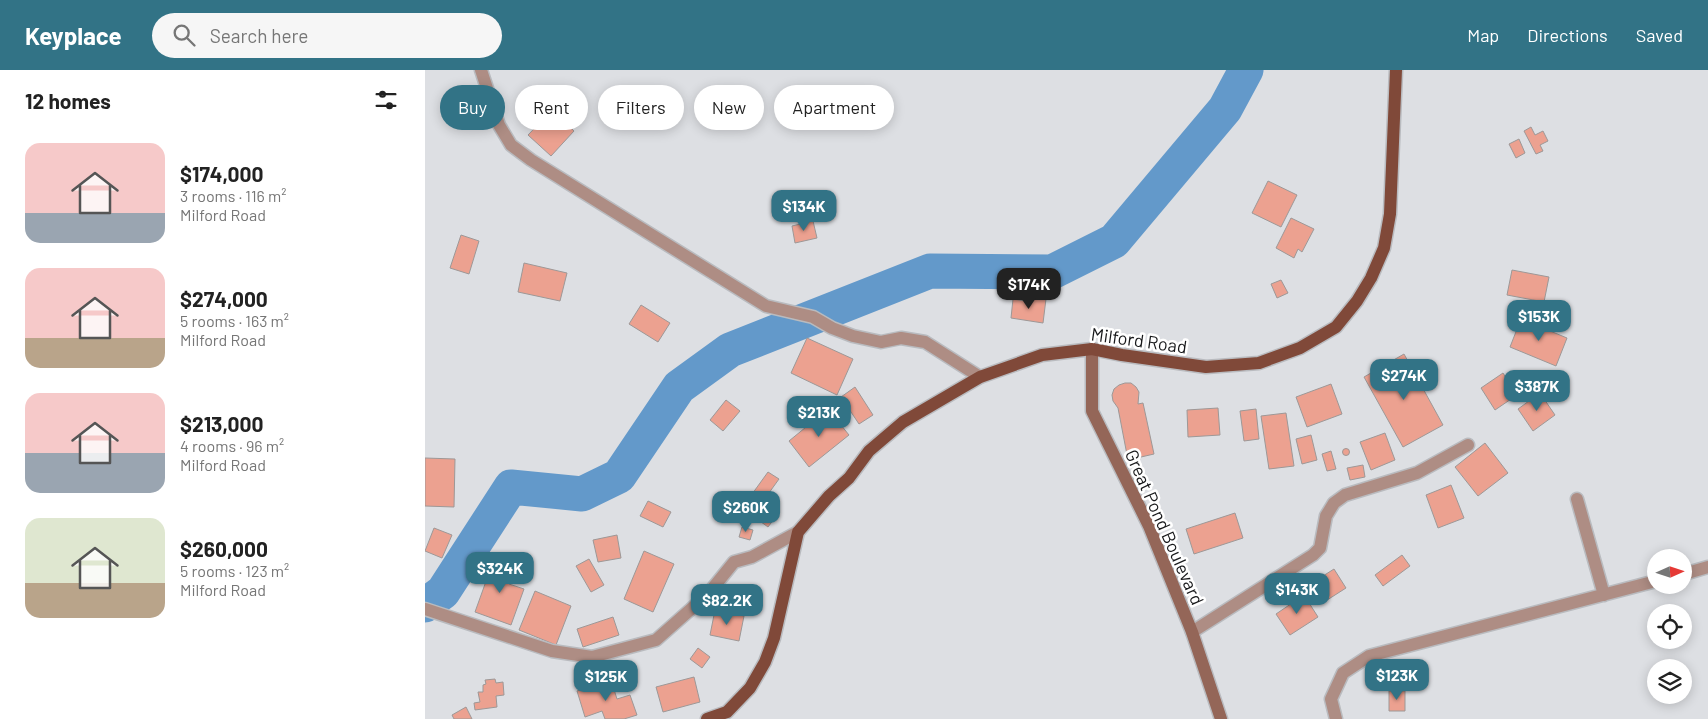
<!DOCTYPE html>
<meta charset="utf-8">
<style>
body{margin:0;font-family:Barlow,sans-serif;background:#f6f6f6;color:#222;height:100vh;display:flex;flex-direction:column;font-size:19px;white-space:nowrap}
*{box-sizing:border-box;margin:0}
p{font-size:16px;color:#767676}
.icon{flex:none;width:28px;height:28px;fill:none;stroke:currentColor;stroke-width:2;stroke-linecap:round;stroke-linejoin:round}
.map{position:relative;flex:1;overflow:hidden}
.side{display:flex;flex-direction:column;background:#fff;width:425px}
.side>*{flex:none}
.top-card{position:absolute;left:15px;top:15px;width:475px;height:45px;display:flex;gap:10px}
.needle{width:32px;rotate:87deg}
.buttons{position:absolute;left:1222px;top:479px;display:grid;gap:10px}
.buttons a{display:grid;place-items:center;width:45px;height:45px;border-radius:50%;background:#fff;box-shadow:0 2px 12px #0003;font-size:25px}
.price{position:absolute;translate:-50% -42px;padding:0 11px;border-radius:10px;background:#327386;color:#fff;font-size:16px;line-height:32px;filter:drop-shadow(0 1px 2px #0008)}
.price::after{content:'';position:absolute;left:50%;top:30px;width:15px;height:11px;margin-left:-8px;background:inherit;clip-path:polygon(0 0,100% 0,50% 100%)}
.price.on{background:#222;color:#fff}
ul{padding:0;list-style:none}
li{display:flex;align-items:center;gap:15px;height:125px;padding:0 25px}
li span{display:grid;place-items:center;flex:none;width:140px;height:100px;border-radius:15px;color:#555}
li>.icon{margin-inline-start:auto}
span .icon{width:60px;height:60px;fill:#fffc;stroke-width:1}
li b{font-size:21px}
h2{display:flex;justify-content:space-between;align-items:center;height:60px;padding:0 25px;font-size:21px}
.chip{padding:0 18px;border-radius:22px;background:#fff;box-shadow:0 2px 12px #0003;font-size:18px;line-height:45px}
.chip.on{background:#327386;color:#fff}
header{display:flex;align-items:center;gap:30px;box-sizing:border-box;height:70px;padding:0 25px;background:#327386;color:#fff}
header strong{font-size:24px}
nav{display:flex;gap:28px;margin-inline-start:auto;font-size:18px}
.search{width:350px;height:45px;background:#f6f6f6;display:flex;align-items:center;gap:12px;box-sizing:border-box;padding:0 18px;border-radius:28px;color:#767676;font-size:19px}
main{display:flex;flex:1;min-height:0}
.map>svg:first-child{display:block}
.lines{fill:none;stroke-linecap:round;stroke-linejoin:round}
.river{stroke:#6399ca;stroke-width:35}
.building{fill:#eca190;stroke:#9d9897}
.street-casing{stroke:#b9bbbf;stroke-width:15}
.secondary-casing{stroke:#b9bbbf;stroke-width:15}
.primary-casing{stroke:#b9bbbf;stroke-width:15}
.street{stroke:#ae8d84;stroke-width:12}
.secondary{stroke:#946658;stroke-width:12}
.primary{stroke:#804939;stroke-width:12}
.labels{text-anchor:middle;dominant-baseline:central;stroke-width:5;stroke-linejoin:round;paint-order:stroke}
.street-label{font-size:18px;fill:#17181a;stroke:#fff}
</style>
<header>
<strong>Keyplace</strong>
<div class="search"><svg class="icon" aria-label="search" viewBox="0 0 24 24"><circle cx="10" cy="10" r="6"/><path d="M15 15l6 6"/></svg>Search here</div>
<nav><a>Map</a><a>Directions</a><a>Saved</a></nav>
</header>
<main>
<section class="side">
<h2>12 homes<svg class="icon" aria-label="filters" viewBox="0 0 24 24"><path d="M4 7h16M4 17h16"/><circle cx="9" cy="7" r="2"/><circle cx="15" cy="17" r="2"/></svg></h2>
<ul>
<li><span style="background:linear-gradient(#f6c9c9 70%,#9aa5b1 0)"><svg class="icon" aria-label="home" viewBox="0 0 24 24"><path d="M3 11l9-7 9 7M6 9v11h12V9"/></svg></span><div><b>$174,000</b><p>3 rooms · 116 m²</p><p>Milford Road</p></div></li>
<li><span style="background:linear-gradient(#f6c9c9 70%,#b9a48a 0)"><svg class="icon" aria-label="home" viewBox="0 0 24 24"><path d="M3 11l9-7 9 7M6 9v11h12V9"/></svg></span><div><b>$274,000</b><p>5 rooms · 163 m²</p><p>Milford Road</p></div></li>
<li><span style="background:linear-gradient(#f6c9c9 60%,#9aa5b1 0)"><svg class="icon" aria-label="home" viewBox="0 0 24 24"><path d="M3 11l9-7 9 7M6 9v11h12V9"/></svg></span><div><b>$213,000</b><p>4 rooms · 96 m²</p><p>Milford Road</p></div></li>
<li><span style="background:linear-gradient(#dfe7d0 65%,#b9a48a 0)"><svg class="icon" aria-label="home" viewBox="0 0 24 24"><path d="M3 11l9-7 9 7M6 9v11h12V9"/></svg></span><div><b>$260,000</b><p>5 rooms · 123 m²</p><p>Milford Road</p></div></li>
</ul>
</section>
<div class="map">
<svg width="1283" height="649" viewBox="0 0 1283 649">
<rect width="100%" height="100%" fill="#dddfe3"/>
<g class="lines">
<!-- river -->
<path class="river" d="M 0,535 L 18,522 L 86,417 L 157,424 L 194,406 L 254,317 L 305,280 L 505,201 L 627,202 L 689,171 L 800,39 L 821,0"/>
</g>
<!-- building -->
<path class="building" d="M 47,18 L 52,38 L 36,43 L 30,23 Z
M 127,40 L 149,61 L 126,86 L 103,65 Z
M 1106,57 L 1110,65 L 1118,61 L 1123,71 L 1115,75 L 1118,81 L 1111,84 L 1099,61 Z
M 1094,69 L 1100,83 L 1091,88 L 1084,74 Z
M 843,111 L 872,125 L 856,157 L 827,143 Z
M 866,148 L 889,159 L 877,182 L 873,179 L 869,188 L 851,178 Z
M 388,151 L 392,168 L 370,173 L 367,156 Z
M 36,165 L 54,171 L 44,204 L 25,198 Z
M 99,193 L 142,203 L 135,231 L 93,222 Z
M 1087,200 L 1124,207 L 1119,232 L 1082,225 Z
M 856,210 L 863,223 L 852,228 L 846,214 Z
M 608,227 L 621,229 L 618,253 L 586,248 L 588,229 L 607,232 Z
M 216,235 L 245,253 L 233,272 L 204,254 Z
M 1096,249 L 1142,268 L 1131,296 L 1085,277 Z
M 382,268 L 428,289 L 412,325 L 366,303 Z
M 979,284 L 1018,355 L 978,377 L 939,307 Z
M 1078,303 L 1092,325 L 1070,340 L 1056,318 Z
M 700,313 L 706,313 L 711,317 L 714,322 L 713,334 L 718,333 L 729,384 L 703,390 L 693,338 L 688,331 L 687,325 L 689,319 L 694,315 Z
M 906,314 L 917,344 L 882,357 L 871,327 Z
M 430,317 L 448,345 L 434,354 L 416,327 Z
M 1115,323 L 1130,345 L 1108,361 L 1093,339 Z
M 301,330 L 315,341 L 298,361 L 285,350 Z
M 793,338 L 795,365 L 763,367 L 762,340 Z
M 403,339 L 424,365 L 384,397 L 364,371 Z
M 831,339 L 834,369 L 819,371 L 815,341 Z
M 861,343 L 869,396 L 844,399 L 836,346 Z
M 960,363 L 970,390 L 946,400 L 935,372 Z
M 886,365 L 892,390 L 877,394 L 871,369 Z
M 1060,373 L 1083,403 L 1053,426 L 1030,397 Z
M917.5 382a3.5 3.5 0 1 1 7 0a3.5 3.5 0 1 1-7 0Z
M 906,381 L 911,399 L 902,401 L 897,384 Z
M 0,388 L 30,389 L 29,437 L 0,436 Z
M 938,395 L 940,407 L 925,410 L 922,398 Z
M 343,402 L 354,409 L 336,434 L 352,445 L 343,457 L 317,438 Z
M 1026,415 L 1039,448 L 1013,458 L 1001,425 Z
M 223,431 L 246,442 L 238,457 L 215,446 Z
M 810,443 L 818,468 L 769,484 L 761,459 Z
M 317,457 L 328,460 L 325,470 L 314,467 Z
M 9,458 L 27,465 L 17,488 L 0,481 Z
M 192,465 L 196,488 L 173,492 L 168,470 Z
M 219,481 L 249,494 L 228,542 L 199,529 Z
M 977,485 L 985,496 L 958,516 L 950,505 Z
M 69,489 L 90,496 L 84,514 L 99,519 L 86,555 L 50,542 Z
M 164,489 L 179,515 L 166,522 L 151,496 Z
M 909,499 L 921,518 L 899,532 L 887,513 Z
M 110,521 L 146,536 L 131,575 L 94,560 Z
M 879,525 L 893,547 L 865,565 L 851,544 Z
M 290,540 L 319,546 L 314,571 L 285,565 Z
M 188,547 L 194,565 L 158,577 L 152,559 Z
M 273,578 L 285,587 L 277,598 L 265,589 Z
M 269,607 L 275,632 L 238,642 L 231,617 Z
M 70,609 L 71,613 L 78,612 L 79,625 L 71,626 L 72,637 L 50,640 L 49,633 L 55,632 L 53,622 L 58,622 L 58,615 L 61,614 L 60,610 Z
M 186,610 L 192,629 L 205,625 L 212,645 L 199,649 L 180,649 L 177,641 L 160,647 L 152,621 Z
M 964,621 L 980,621 L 980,641 L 964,641 Z
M 41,637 L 47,649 L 29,649 L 27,645 Z"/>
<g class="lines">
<!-- street casing -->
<g class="street-casing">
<path id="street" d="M 56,0 L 74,55 L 86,75 L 106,90 L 341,236 L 388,247 L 407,258 L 428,266 L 456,272 L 476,268 L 500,272 L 555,307
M 1152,429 L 1179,525
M 1259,504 L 1283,497
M 0,539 L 127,581 L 167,587 L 231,570 L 283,524 L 309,492 L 327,487 L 373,462
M 767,562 L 888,485 L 895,478 L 901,446 L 909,433 L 920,425 L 992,403 L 1043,375
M 911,649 L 906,629 L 918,603 L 944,586 L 1231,511"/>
</g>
<!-- secondary casing -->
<g class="secondary-casing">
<path id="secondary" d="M 667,279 L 667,341 L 724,456 L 767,562 L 796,649"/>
</g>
<!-- primary casing -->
<g class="primary-casing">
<path id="primary" d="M 282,649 L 302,642 L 325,618 L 340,592 L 349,568 L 373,462 L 404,426 L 424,408 L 444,381 L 478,352 L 555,307 L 617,285 L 667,279 L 697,285 L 781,297 L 834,293 L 875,278 L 911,257 L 932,231 L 946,208 L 959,178 L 965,144 L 971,0"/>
</g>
<!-- street -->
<use href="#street" class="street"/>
<!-- secondary -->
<use href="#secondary" class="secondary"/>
<!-- primary -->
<use href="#primary" class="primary"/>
</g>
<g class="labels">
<!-- street labels -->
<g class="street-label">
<text transform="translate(714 270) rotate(8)">Milford Road</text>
<text transform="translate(740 457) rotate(66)">Great Pond Boulevard</text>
</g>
</g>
</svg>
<div class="buttons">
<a><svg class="needle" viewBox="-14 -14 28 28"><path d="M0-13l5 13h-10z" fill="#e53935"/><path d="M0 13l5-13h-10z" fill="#767676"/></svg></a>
<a><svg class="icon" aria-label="locate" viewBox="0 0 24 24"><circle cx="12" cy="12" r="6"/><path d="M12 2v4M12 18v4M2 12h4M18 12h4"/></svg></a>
<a><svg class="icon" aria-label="layers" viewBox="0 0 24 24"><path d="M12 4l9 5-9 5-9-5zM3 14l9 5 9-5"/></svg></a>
</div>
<b class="price" style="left:379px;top:162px">$134K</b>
<b class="price on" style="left:604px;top:240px">$174K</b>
<b class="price" style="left:1114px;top:272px">$153K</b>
<b class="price" style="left:979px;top:331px">$274K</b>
<b class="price" style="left:1112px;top:342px">$387K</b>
<b class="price" style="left:394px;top:368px">$213K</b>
<b class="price" style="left:321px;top:463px">$260K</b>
<b class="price" style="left:75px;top:524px">$324K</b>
<b class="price" style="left:872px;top:545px">$143K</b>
<b class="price" style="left:302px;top:556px">$82.2K</b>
<b class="price" style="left:972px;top:631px">$123K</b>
<b class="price" style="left:181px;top:632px">$125K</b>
<div class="top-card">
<a class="chip on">Buy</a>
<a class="chip">Rent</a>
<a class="chip">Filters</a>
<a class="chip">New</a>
<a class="chip">Apartment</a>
</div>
</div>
</main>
